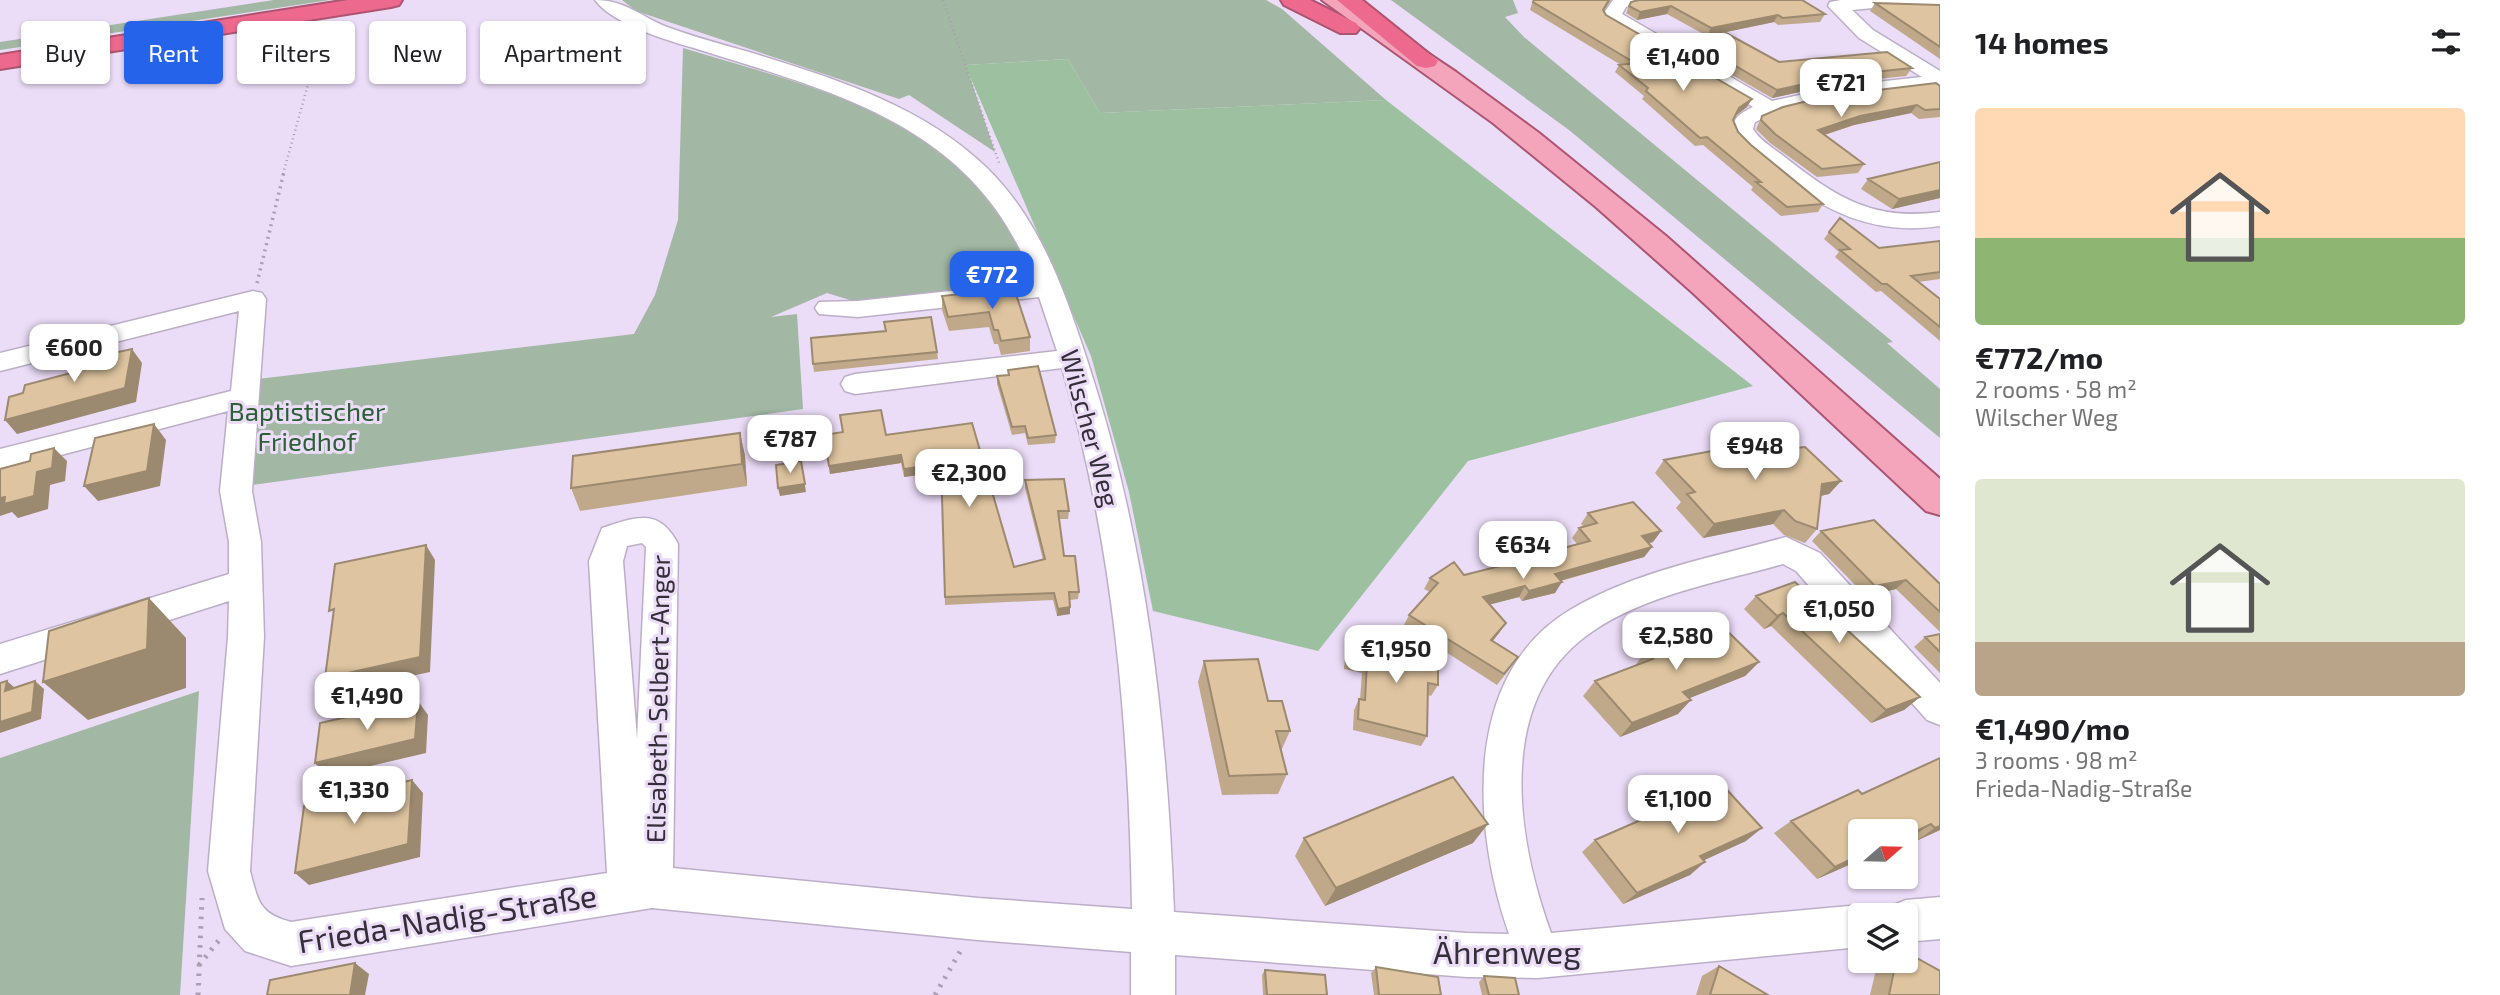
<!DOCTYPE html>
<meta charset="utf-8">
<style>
body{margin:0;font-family:"Exo 2",sans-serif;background:#f6f6f6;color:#202124;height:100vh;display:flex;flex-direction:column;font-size:26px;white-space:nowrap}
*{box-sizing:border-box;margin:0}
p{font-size:23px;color:#757577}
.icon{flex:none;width:38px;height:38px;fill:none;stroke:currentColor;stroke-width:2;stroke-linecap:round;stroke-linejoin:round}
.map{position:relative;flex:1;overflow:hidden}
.sheet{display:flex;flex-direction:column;background:#fff;width:560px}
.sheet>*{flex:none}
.banner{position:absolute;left:21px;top:21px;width:665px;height:63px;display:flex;gap:14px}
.needle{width:46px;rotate:70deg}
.fabs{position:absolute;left:1848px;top:819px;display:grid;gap:14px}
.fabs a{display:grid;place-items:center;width:70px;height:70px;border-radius:7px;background:#fff;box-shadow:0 2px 5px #0004;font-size:35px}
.price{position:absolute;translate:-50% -60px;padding:0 16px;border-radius:14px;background:#fff;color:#222;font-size:23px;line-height:46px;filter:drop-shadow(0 2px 4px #0008)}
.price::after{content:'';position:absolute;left:50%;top:42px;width:21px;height:16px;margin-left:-10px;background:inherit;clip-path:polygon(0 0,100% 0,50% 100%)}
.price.current{background:#2563eb;color:#fff}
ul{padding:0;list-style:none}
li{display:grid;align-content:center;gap:14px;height:371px;padding:0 35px}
li span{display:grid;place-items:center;height:217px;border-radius:7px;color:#555}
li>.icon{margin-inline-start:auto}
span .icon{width:126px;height:126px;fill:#fffc;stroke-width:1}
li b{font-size:30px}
h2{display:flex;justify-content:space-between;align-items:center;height:84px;padding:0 35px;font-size:30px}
.chip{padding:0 24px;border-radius:7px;background:#fff;box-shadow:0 2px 5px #0004;font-size:24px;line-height:63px}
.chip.current{background:#2563eb;color:#fff}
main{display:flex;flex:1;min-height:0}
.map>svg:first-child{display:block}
.green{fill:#a2b7a4}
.forest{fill:#9dc0a1}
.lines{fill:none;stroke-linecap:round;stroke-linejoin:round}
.minor-casing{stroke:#bdaec8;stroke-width:3}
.major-casing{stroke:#ac5470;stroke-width:4}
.highway-casing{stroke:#ac5470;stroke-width:4}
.path-far2{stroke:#aa9eb3;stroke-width:2.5;stroke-dasharray:1 3.5;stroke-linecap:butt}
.path-far1{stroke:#aa9eb3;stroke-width:3.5;stroke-dasharray:2 4.5;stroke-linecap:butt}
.path{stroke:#aa9eb3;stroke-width:5;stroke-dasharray:2.5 7;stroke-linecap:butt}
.minor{fill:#fff;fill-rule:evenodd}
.major{fill:#f4a5bb;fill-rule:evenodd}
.highway{fill:#ed698e;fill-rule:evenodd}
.wall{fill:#bfa98a}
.shaded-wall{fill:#9b8970}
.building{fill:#dec4a0;stroke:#9b8970;stroke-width:2}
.labels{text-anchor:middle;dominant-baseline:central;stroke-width:6;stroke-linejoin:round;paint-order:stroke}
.park-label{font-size:26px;fill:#2c5f36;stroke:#ebdcf7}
.street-label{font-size:26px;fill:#332e38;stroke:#ebdcf7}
.near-street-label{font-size:32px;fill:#332e38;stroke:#ebdcf7}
</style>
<main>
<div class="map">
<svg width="1940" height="995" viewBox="0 0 1940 995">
<rect width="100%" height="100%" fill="#ebdcf7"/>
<!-- green -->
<path class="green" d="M 274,0 L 330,0 L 0,50 L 0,42 Z
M 622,0 L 1266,0 L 1282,9 L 1386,100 L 1100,113 L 1068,59 L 966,65 L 995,152 L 909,95 L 899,99 L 636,11 Z
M 1391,0 L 1513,0 L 1518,13 L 1505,17 L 1524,37 L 1893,342 L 1887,343 L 1940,389 L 1940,438 L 1569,130 Z
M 683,48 C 826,92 984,121 1031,284 L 863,304 L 827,293 L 771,317 L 797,314 L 803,409 L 245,486 L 250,380 L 634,334 L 655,295 L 678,220 Z
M 199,691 L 180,995 L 0,995 L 0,758 Z"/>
<!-- forest -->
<path class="forest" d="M 1068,59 L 1100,113 L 1386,100 L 1753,386 L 1468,461 L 1318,651 L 1153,611 L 1129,492 L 1091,356 L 965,65 Z"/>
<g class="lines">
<!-- minor casing -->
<g class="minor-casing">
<path id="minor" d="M 595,0 C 625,0 640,16 667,27 C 694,37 721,44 749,52 C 833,78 922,105 987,168 C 1042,222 1066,295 1089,366 C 1147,544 1167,726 1174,912 L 1467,933 L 1509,934 C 1473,831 1461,675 1570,610 C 1635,571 1714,557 1786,537 L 1820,553 L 1940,683 L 1940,725 L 1927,720 L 1796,571 L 1783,564 C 1720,582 1648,594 1593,631 C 1494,697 1516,837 1551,933 L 1860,905 L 1875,911 L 1877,915 L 1860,915 L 1860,947 L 1538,978 L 1467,977 L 1175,955 L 1175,995 L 1131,995 L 1131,952 L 978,940 L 652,908 L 291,966 L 245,951 L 225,929 L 208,871 L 228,637 L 229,601 L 0,674 L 0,644 L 229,574 L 229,542 L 220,491 L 228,411 L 0,471 L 0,449 L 231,391 L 239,311 L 0,371 L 0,353 L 253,291 L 262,293 L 266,299 L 252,491 L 261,542 L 264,637 L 250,871 C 258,901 259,914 291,922 L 607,873 L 589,561 L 602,528 C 636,517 659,507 678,544 L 673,868 L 978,898 L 1132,909 C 1129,726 1114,545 1062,368 L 855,394 L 845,391 L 841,384 L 845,377 L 855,374 L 1057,351 L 1039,297 L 858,317 L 819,314 L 815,308 L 819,302 L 858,301 L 1034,282 C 977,126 837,93 694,48 C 666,40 613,24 595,0 ZM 642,543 L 646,547 L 637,739 L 623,561 L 627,546 Z
M 1613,0 L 1644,0 L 1641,4 L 1626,7 L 1622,14 L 1772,101 L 1840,86 L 1922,77 L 1859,38 L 1828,6 L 1830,2 L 1841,0 L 1940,0 L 1940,10 L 1883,7 L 1852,10 L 1873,30 L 1940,71 L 1940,88 C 1878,94 1813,96 1755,122 L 1753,129 C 1760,141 1775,149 1786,158 C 1837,198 1873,221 1940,212 L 1940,226 C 1873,236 1824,211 1772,170 C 1760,160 1745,151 1736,138 L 1731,129 C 1736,116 1740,113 1753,107 L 1604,20 L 1602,16 Z
M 1940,897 L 1940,939 L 1906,942 L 1906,915 L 1887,915 L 1891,906 L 1906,900 Z"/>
</g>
<!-- major casing -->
<g class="major-casing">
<path id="major" d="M 1322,0 L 1348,0 L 1456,72 L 1539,133 L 1666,236 L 1940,479 L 1940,515 L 1926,511 L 1692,292 L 1596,207 L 1493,123 Z"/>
</g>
<!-- highway casing -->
<g class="highway-casing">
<path id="highway" d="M 348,0 L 402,0 L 399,5 L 391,7 L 0,69 L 0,55 Z
M 1281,0 L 1310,0 L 1356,23 L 1360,28 L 1356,33 L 1340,33 L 1284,5 Z
M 1337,0 L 1362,0 L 1438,61 L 1435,66 L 1426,68 L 1417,66 Z"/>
</g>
<!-- path-far2 -->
<path class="path-far2" d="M 943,0 L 999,163
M 283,174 L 324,27"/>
<!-- path-far1 -->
<path class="path-far1" d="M 257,283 L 284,172"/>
<!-- path -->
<path class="path" d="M 199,965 L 220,939
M 198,995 L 202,898
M 935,995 L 961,950"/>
<!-- minor -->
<use href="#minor" class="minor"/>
<!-- major -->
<use href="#major" class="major"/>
<!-- highway -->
<use href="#highway" class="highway"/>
</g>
<!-- wall -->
<path class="wall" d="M 1533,0 L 1611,0 L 1604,11 L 1606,15 L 1747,107 L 1735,116 L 1733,120 L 1738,132 L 1751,145 L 1823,204 L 1818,212 L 1781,216 L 1751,190 L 1753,187 L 1703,145 L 1695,146 L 1642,99 L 1644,96 L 1615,72 L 1619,65 L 1621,65 L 1530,10 Z
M 1631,2 L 1825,14 L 1820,22 L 1778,25 L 1774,22 L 1707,36 L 1667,14 L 1637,20 L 1626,13 Z
M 1875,3 L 1940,5 L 1940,59 L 1870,11 Z
M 1691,40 L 1779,62 L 1912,68 L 1906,76 L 1840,83 L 1772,98 L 1687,49 Z
M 1940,86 L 1940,117 L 1919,119 L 1911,113 L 1854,125 L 1824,135 L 1864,164 L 1858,173 L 1817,177 L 1770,143 L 1756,129 L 1762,116 Z
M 1940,162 L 1940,198 L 1892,209 L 1861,189 L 1868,179 Z
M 1829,232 L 1879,248 L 1940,241 L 1940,279 L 1918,282 L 1940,299 L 1940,341 L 1881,291 L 1876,292 L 1835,257 L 1839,252 L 1824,239 Z
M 1014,288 L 1030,337 L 1030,351 L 1001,355 L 998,344 L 994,344 L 989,327 L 949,331 L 942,310 L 942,296 Z
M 937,352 L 938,359 L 814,372 L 813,364 Z
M 1008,370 L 1056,435 L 1055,443 L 1028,445 L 1025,433 L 1012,435 L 997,384 L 997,376 L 1008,375 Z
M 972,423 L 1014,567 L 1043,560 L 1025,488 L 1025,480 L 1069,511 L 1068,519 L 1059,519 L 1064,556 L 1079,592 L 1078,599 L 1070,600 L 1070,614 L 1057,616 L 1053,600 L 945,605 L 941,472 L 904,477 L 901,463 L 830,474 L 824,435 L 886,435 Z
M 740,433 L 745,456 L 747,486 L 580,511 L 571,488 Z
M 1767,449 L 1841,481 L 1829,494 L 1821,496 L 1817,529 L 1805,543 L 1784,535 L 1773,524 L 1703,538 L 1676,508 L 1681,502 L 1655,473 L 1664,460 Z
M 1588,513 L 1661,531 L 1653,542 L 1649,543 L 1652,547 L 1644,557 L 1561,581 L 1555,593 L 1522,601 L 1519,597 L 1490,604 L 1506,623 L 1493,641 L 1511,667 L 1497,685 L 1404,625 L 1409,615 L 1430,592 L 1424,589 L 1430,578 L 1464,575 L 1507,564 L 1502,557 L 1508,546 L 1548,552 L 1577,544 L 1572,538 L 1579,528 L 1583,526 L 1581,524 Z
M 1821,531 L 1940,584 L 1940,632 L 1896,589 L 1866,596 L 1812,541 Z
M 1756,596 L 1920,697 L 1904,710 L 1871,723 L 1771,626 L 1764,629 L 1744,609 Z
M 1940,634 L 1940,673 L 1914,647 L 1925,637 Z
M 1351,636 L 1438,685 L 1431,696 L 1428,695 L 1427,736 L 1421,746 L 1353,730 L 1354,710 L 1359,699 L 1360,699 L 1362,673 L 1344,669 L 1346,647 Z
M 1645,652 L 1759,662 L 1745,676 L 1689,698 L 1678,714 L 1620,737 L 1583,696 L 1595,681 L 1634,667 Z
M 1204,661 L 1268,701 L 1290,731 L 1281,751 L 1287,774 L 1278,794 L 1222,795 L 1198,682 Z
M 1940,758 L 1940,830 L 1916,841 L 1912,837 L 1860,831 L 1860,860 L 1817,879 L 1774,833 L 1791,821 L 1862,794 Z
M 1654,806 L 1746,841 L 1703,860 L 1690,875 L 1623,904 L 1582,852 L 1595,840 L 1641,820 L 1640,819 Z
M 1304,838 L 1473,843 L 1325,906 L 1295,856 Z
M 1878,961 L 1906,961 L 1940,995 L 1870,995 Z
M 1719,966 L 1768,995 L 1696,995 L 1702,976 Z
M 1376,967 L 1441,995 L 1374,995 L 1371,973 Z
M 1265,970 L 1327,995 L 1263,995 L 1262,975 Z
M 1484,976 L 1519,995 L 1482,995 L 1479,982 Z"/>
<!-- shaded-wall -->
<path class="shaded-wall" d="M 1671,6 L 1667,14 L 1637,20 L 1640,12 Z
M 1778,15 L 1774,22 L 1707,36 L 1711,28 Z
M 1845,75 L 1840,83 L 1772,98 L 1777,90 Z
M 1752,99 L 1747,107 L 1735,116 L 1739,108 Z
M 1917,105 L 1911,113 L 1854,125 L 1812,139 L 1818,130 L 1860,116 Z
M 1940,190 L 1940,198 L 1892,209 L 1899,199 Z
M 132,349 L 142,363 L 136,402 L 17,434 L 5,420 Z
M 97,350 L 107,364 L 95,357 Z
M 154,424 L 166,440 L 160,486 L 98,501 L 84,486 Z
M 740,433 L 745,456 L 747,486 L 742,464 Z
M 54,448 L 67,461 L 65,481 L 50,485 L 48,509 L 18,518 L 12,512 L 0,516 L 0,498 Z
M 901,455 L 901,463 L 830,474 L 829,466 Z
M 801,461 L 806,492 L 780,496 L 778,488 Z
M 941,464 L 941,472 L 904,477 L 904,469 Z
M 1841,481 L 1829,494 L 1810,498 L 1822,484 Z
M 1784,510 L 1773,524 L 1703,538 L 1714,524 Z
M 1661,531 L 1653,542 L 1634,547 L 1642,536 Z
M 426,545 L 435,560 L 430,672 L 337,692 L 325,678 Z
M 1652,547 L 1644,557 L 1548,584 L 1555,574 Z
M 1906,580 L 1896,589 L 1866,596 L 1875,586 Z
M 1562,582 L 1555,593 L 1522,601 L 1529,591 Z
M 1525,586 L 1519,597 L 1477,608 L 1483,597 Z
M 149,598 L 186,638 L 186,688 L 88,720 L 43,682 Z
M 1070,607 L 1070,614 L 1057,616 L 1058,609 Z
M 1783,613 L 1771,626 L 1764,629 L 1777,616 Z
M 1506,623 L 1499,633 L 1485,650 L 1491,640 Z
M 1759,662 L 1745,676 L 1670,706 L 1683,692 Z
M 7,681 L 15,688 L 5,691 Z
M 35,681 L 44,689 L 41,719 L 0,733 L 0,722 Z
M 1920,697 L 1904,710 L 1871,723 L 1886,710 Z
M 1691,700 L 1678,714 L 1620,737 L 1632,723 Z
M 418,701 L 428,715 L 426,753 L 328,776 L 315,763 Z
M 412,780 L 423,793 L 420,857 L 309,885 L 295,873 Z
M 1488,824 L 1473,843 L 1325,906 L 1336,888 Z
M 1931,824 L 1912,837 L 1906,840 L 1906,836 Z
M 1940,826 L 1940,830 L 1916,841 L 1935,828 Z
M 1762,828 L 1746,841 L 1685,869 L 1700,856 Z
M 1860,855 L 1860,860 L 1817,879 L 1835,867 Z
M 1705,862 L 1690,875 L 1623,904 L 1637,893 Z
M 355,963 L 369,974 L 365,995 L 350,995 Z"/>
<!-- building -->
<path class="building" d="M 1534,0 L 1609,0 L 1603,10 L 1606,15 L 1752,99 L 1739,108 L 1733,120 L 1738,132 L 1751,145 L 1823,204 L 1787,207 L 1756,182 L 1761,182 L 1707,137 L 1700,138 L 1646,91 L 1648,88 L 1619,65 L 1635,63 L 1533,2 Z
M 1639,0 L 1802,0 L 1825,14 L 1783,18 L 1778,15 L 1711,28 L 1671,6 L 1640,12 L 1629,6 L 1631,2 Z
M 1875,3 L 1940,5 L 1940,47 Z
M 1726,33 L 1779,62 L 1887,52 L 1912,68 L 1845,75 L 1777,90 L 1691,40 Z
M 1936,83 L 1940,86 L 1940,109 L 1925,110 L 1917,105 L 1860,116 L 1818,130 L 1864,164 L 1822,169 L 1775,134 L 1761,120 L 1762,116 L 1783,107 L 1828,96 Z
M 1940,162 L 1940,190 L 1899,199 L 1868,179 Z
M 1840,218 L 1879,248 L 1940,241 L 1940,272 L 1911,276 L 1940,299 L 1940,327 L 1887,284 L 1882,284 L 1840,250 L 1850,249 L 1829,232 Z
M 1014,288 L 1030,337 L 1001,341 L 998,330 L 994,330 L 989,312 L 948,317 L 942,296 Z
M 931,317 L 937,352 L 813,364 L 811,338 L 886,331 L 884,322 Z
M 132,349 L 125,388 L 5,420 L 9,397 L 23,393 L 25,385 L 71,373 L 73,355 L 97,350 L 95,357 Z
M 1038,366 L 1056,435 L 1028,438 L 1025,426 L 1012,427 L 997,376 L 1009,375 L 1008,370 Z
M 881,410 L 886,435 L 972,423 L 1014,567 L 1045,559 L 1025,480 L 1064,479 L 1069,511 L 1058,511 L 1064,556 L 1075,556 L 1079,592 L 1069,592 L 1070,607 L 1058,609 L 1054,593 L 945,597 L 941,464 L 904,469 L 901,455 L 829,466 L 824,435 L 843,432 L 840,415 Z
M 154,424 L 147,471 L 84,486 L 95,438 Z
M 740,433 L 742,464 L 571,488 L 573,456 Z
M 1760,442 L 1767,449 L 1788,446 L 1796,448 L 1805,447 L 1841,481 L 1822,484 L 1817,529 L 1795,521 L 1784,510 L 1714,524 L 1687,494 L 1695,492 L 1664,460 Z
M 54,448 L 52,468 L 37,472 L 34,496 L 4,504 L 5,497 L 0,498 L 0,469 L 30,461 L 31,454 Z
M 801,461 L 805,484 L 778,488 L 776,465 Z
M 1633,502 L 1661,531 L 1642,536 L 1652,547 L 1555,574 L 1562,582 L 1529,591 L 1525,586 L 1483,597 L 1506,623 L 1491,640 L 1518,657 L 1504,674 L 1409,615 L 1438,583 L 1430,578 L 1454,562 L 1464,575 L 1520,561 L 1508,546 L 1537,539 L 1548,552 L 1590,541 L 1579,528 L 1597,523 L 1588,513 Z
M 1874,520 L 1940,584 L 1940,612 L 1906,580 L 1875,586 L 1821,531 Z
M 426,545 L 420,657 L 325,678 L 334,609 L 329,611 L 335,564 Z
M 1795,582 L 1920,697 L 1886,710 L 1783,613 L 1777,616 L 1756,596 Z
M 149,598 L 147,649 L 43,682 L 49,631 Z
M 1719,623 L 1759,662 L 1683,692 L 1691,700 L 1632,723 L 1595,681 L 1653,659 L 1645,652 Z
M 1940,634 L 1940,652 L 1925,637 Z
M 1351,636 L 1438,656 L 1438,685 L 1428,683 L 1427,736 L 1358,719 L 1359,699 L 1365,700 L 1367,662 L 1350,658 Z
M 1258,659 L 1268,701 L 1282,701 L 1290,731 L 1276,731 L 1287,774 L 1229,776 L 1204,661 Z
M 7,681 L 5,691 L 35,681 L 32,712 L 0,722 L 0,683 Z
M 418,701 L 415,739 L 315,763 L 320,723 Z
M 1940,758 L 1940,826 L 1935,828 L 1931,824 L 1906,836 L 1906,831 L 1860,831 L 1860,855 L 1835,867 L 1791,821 L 1858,790 L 1862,794 Z
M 1453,777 L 1488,824 L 1336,888 L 1304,838 Z
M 1717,779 L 1762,828 L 1700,856 L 1705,862 L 1637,893 L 1595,840 L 1659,812 L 1654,806 Z
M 412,780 L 408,844 L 295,873 L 304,806 Z
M 1906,952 L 1940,971 L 1940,995 L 1889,995 L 1896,961 L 1906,961 Z
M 355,963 L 350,995 L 267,995 L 270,980 Z
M 1719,966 L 1768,995 L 1710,995 Z
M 1376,967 L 1438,977 L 1441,995 L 1379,995 Z
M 1265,970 L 1325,975 L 1327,995 L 1267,995 Z
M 1484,976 L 1515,978 L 1519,995 L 1489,995 Z"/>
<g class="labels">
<!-- park labels -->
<g class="park-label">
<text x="307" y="410">Baptistischer<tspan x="307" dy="30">Friedhof</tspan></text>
</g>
<!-- street labels -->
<g class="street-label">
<text transform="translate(1091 428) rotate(75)">Wilscher Weg</text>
<text transform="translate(657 699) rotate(-89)">Elisabeth-Selbert-Anger</text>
</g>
<!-- near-street labels -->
<g class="near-street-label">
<text transform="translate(447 917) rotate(-9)">Frieda-Nadig-Straße</text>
<text x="1507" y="951">Ährenweg</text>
</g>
</g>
</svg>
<div class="fabs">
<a><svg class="needle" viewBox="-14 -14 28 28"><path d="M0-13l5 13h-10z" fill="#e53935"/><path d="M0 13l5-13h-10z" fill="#757577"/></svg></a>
<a><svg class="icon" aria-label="layers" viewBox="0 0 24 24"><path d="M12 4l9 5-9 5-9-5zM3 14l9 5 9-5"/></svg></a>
</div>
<b class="price" style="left:1683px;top:93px">€1,400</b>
<b class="price" style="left:1841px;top:119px">€721</b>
<b class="price current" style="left:992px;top:311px">€772</b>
<b class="price" style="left:74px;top:384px">€600</b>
<b class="price" style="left:790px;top:475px">€787</b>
<b class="price" style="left:1755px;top:482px">€948</b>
<b class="price" style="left:969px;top:509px">€2,300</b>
<b class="price" style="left:1523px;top:581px">€634</b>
<b class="price" style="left:1839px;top:645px">€1,050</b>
<b class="price" style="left:1676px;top:672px">€2,580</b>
<b class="price" style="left:1396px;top:685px">€1,950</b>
<b class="price" style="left:367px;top:732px">€1,490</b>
<b class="price" style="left:354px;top:826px">€1,330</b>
<b class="price" style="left:1678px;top:835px">€1,100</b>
<div class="banner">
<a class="chip">Buy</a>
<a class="chip current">Rent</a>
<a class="chip">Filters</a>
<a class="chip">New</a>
<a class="chip">Apartment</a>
</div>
</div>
<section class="sheet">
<h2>14 homes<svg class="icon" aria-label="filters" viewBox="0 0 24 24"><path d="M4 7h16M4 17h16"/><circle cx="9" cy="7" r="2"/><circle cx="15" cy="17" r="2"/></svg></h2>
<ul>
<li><span style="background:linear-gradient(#ffd9b3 60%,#8fb573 0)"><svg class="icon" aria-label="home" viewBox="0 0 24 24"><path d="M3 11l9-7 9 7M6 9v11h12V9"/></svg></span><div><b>€772/mo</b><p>2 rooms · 58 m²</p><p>Wilscher Weg</p></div></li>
<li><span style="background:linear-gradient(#dfe7d0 75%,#b9a48a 0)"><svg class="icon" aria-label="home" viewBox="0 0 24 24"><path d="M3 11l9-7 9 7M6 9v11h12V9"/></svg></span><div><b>€1,490/mo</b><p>3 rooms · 98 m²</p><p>Frieda-Nadig-Straße</p></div></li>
</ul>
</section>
</main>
